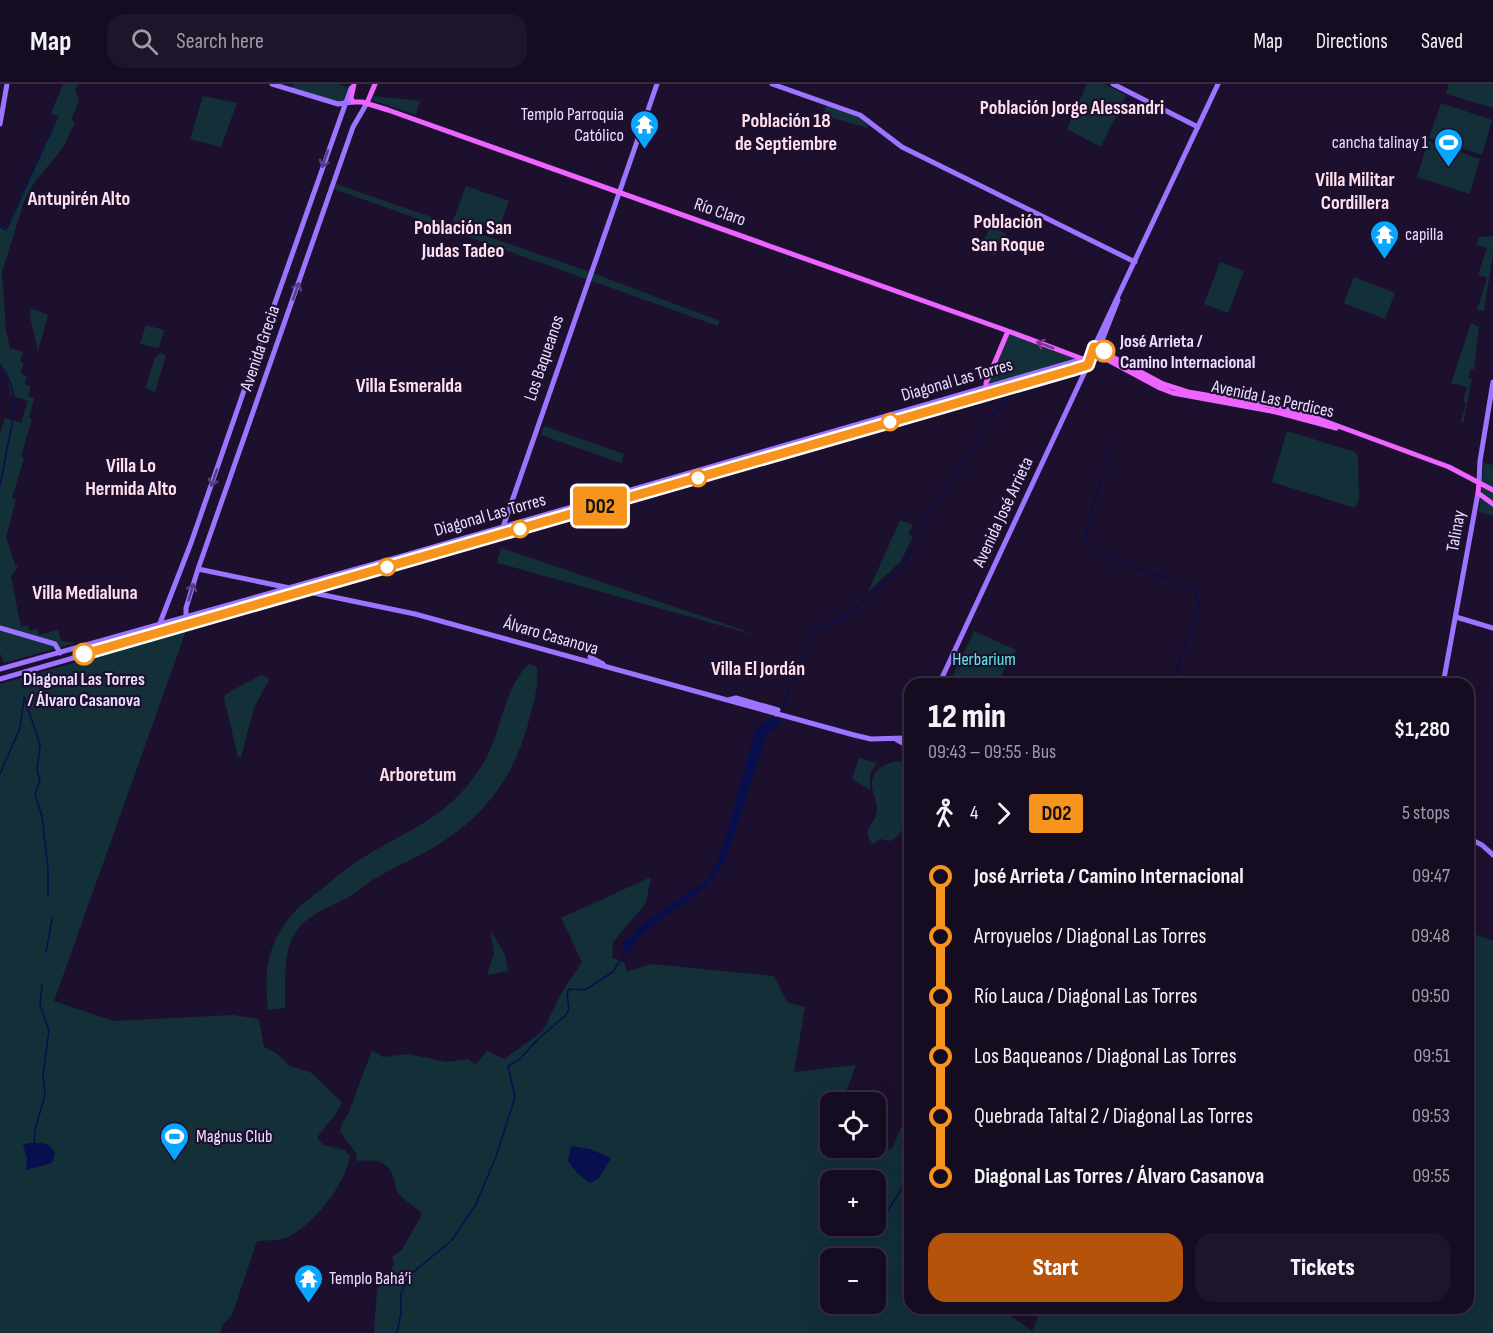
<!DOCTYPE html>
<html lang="en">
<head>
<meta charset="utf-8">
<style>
  :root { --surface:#160c22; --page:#1f152a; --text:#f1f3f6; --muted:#9e9ba5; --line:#352c40; --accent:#b45309 }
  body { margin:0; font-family:"Sofia Sans Condensed",sans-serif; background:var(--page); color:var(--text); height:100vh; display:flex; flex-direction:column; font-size:22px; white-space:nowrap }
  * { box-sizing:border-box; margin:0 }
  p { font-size:20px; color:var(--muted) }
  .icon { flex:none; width:33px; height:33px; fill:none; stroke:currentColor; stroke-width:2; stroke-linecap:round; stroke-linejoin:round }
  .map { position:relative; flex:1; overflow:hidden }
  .panel { position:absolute; left:904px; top:594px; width:570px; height:636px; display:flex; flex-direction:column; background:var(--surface); border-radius:18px; box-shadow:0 6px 24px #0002,0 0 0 2px var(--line) }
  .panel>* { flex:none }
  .badge { padding:0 12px; border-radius:4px; font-size:21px; line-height:39px }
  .fabs { position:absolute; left:820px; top:1008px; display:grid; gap:12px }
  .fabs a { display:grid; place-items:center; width:66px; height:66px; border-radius:12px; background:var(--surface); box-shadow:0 6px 24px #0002,0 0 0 2px var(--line); font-size:30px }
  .map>.badge { position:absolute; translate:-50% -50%; box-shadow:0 0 0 3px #fff }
  .legs { display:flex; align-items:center; gap:9px; height:66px; padding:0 24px; font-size:20px }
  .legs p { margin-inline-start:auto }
  .headline { display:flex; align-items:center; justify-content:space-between; height:102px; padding:0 24px }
  h1 { font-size:33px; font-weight:800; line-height:45px }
  .button { display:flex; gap:12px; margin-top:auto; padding:12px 24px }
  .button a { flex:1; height:69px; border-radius:18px; background:var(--accent); color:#fff; font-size:24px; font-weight:800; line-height:69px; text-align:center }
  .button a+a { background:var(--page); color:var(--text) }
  ul { padding:0 24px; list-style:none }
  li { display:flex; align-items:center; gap:21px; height:60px; font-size:22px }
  li i { display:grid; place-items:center; width:9px; height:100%; margin:0 8px; background:currentColor }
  li i::after { content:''; width:15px; height:15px; margin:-8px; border:4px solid; border-radius:50%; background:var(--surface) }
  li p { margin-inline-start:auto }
  li:first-child i { background:linear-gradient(#0000 50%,currentColor 0) }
  li:last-child i { background:linear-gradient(currentColor 50%,#0000 0) }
  header { display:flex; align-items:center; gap:36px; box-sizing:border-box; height:84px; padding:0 30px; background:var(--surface); border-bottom:2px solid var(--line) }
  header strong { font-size:28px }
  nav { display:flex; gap:33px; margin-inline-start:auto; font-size:21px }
  .search { width:420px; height:54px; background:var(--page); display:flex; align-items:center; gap:15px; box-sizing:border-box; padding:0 21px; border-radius:18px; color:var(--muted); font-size:22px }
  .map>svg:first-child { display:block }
  .green { fill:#133038; fill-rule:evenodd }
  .water { fill:#080f4f }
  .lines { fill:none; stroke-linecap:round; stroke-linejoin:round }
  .stream { stroke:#080f4f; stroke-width:1.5 }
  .secondary { stroke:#9c74ff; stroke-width:5 }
  .primary { stroke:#ee64ff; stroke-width:5 }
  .oneway { stroke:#563d8c }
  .oneway2 { stroke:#7b368c }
  .line-1-casing { stroke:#fff; stroke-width:14 }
  .line-1 { stroke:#f7941d; stroke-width:9 }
  .stop-1-dot { fill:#fff; stroke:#f7941d; stroke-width:3 }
  .labels { text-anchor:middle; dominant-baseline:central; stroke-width:4.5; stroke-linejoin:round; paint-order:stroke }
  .poi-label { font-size:18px; fill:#eaddff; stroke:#1d102e; text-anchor:start }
  .street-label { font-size:18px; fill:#eaddff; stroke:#1d102e }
  .stop-label { font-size:18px; font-weight:bold; fill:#eaddff; stroke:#1d102e; text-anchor:start }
  .park-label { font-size:18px; fill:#60e6e8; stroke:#1d102e }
  .neighbourhood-label { font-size:20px; font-weight:bold; fill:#ffdfeb; stroke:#1d102e }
</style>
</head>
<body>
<header>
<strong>Map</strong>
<div class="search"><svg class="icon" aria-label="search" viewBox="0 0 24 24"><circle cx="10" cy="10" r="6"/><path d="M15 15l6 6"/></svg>Search here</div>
<nav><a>Map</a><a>Directions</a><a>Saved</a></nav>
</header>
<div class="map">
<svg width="1493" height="1249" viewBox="0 0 1493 1249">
  <rect width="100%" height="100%" fill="#1d102e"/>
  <path class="green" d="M 63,0 L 78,0 L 75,6 L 79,17 L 71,36 L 75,39 L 62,65 L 34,99 L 25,115 L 2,188 L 6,247 L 10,264 L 23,268 L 20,277 L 23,279 L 21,290 L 27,292 L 25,300 L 31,302 L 28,312 L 34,314 L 29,334 L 32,335 L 21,372 L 24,374 L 12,414 L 16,415 L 6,453 L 15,481 L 18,482 L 11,493 L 21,543 L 28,541 L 30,547 L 37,545 L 39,551 L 58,546 L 61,557 L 75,559 L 4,579 L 0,569 L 0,349 L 5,334 L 21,339 L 28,317 L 11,311 L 8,296 L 0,282 L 0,143 L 6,144 L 57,32 L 51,29 Z
    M 293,0 L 337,0 L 347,3 L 343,19 L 292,4 Z
    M 1087,0 L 1104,0 L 1126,11 L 1101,63 L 1067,45 Z
    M 1449,0 L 1493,0 L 1493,24 L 1446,10 Z
    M 203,12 L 237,19 L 221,63 L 190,55 Z
    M 374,12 L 420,17 L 416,31 L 372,16 Z
    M 1441,19 L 1492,36 L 1482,71 L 1429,54 Z
    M 827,20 L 858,31 L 868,42 L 867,44 L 823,31 Z
    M 1428,57 L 1480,75 L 1470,110 L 1417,93 Z
    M 336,100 L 587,187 L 720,237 L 718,242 L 334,105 Z
    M 466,102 L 509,117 L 496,152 L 453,137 Z
    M 991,142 L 1006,150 L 995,171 L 980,164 Z
    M 1493,152 L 1493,170 L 1484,227 L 1477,226 L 1487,194 L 1478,191 L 1487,164 L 1476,161 L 1479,153 Z
    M 1220,178 L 1244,187 L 1228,229 L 1204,220 Z
    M 1354,193 L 1395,209 L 1385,235 L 1344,219 Z
    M 30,224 L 48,231 L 38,267 L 31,237 Z
    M 1471,239 L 1479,243 L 1474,285 L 1470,286 L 1468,294 L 1472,295 L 1463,339 L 1461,338 L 1466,319 L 1463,318 L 1467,303 L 1451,299 Z
    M 146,241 L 164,246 L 159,264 L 140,260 Z
    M 1008,249 L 1077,275 L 986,301 Z
    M 160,269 L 166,271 L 155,308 L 145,304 L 155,274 Z
    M 544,342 L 624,370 L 621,379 L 541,351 Z
    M 1287,347 L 1355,368 L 1358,372 L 1359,416 L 1355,424 L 1272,398 Z
    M 1484,379 L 1493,381 L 1493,432 L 1479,428 Z
    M 900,436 L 913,441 L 908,450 L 912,452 L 912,455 L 900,478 L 868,508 Z
    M 501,464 L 731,542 L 755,551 L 498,479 L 497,478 Z
    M 186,547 L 54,917 L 114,937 L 233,931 L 259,935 L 264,963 L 276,969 L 290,982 L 310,988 L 342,1018 C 337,1031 325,1041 317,1054 L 323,1061 L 345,1066 L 350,1072 C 347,1099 310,1145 285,1154 C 277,1157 265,1156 257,1157 L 232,1231 L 222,1242 L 220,1249 L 0,1249 L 0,600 Z
    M 974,547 L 1016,566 L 996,600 L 949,600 Z
    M 529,580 L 537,583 C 539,603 533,621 528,640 C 514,690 489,727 445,756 C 424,771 400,780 378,793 C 368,798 360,806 352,811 C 333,823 307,829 295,849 C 282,869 286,901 285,924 L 268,926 C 263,883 269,852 301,821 C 308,815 316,810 323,804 C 342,788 360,774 383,762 C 410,747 440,732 462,708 C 472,696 484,681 490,666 C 502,639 507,600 529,580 Z
    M 261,591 L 267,593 L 269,596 L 254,624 L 241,673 L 238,673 L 224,614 L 226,610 Z
    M 859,674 L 877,679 L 870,690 L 870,706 L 852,695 Z
    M 898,677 L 904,679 L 910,684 L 910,738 L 896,753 L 890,757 L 880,755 L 873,760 C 859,743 877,741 877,725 C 877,717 872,709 872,701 C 871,686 885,679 898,677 Z
    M 651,793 L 646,819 L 613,858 L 612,874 L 624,878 L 627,888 L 651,880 L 774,892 L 787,918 L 805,923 L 794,988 L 856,981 L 842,1018 L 831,1018 L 831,1064 L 876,1064 L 876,1060 L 891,1066 L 910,1024 L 910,1224 L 999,1224 L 1032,1247 L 1038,1234 L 1035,1224 L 1468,1224 L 1469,843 L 1474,845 L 1475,850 L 1493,857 L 1493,1249 L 374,1249 L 377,1205 L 394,1181 L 392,1173 L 402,1166 L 422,1130 C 417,1123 407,1119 401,1112 C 395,1106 396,1102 394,1095 C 389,1076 373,1075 357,1077 L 356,1069 L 340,1048 L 341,1041 L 349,1028 L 372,966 L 383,973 L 409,970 L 446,978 L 469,975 L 475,981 L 487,967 L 504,975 L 543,947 L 563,906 L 582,878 L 561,834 ZM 831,1096 L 876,1096 L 876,1142 L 831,1142 ZM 831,1174 L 876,1174 L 876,1220 L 831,1220 Z
    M 490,845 L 505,871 L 508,887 L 487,891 L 494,869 Z"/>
  <path class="water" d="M 771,633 L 781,636 L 780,639 L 766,651 L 728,769 C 711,814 662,825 633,860 L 635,862 L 632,866 L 624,866 L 623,858 L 626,855 L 628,856 L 645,838 L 700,801 L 710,792 L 721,770 L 755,647 Z
    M 28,1059 C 40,1059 51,1057 55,1070 L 52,1079 L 26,1086 L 27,1074 L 23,1061 Z
    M 571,1062 L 590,1065 L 611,1074 L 599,1094 L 590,1099 L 577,1089 L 568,1077 Z"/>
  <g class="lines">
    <path class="stream" d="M 0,143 L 6,146 L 58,32
      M 0,280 C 20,308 15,329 8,360 C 5,374 3,388 0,402
      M 990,334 L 1014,307
      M 1102,390 L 1112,362
      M 1090,431 L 1101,396
      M 1089,437 L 1085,454 L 1095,466
      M 1103,472 L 1186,501 L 1196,509 L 1199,523 L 1172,600
      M 24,613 L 40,661 L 37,686 L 40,696 L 35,711 L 42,732 L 48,786 L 48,811
      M 781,629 L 803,568 L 816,544 L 836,537 L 852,527 L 902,484 L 929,429 L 971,369 L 985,343
      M 0,690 L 20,644 L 24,615
      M 46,868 L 52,835
      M 34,1059 L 35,1046 L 45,1011 L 43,991 L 49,947 L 40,921 L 42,901
      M 877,1151 L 886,1130 L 910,1091
      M 396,1249 L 398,1245 L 401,1229 L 401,1209 L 411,1190 L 451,1157 L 475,1122 L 496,1073 L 515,1013 L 508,982 L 520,975 L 538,955 L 566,931 L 569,925 L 567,909 L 569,905 L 585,906 L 613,888 L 626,866"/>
    <path class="secondary" d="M 272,0 L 338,20 L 353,18
      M 772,0 L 860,31 L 902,63 L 1135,178
      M 1113,0 L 1198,43
      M 0,40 L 7,0
      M 1094,263 L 1218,0
      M 1095,267 L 1099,264 L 1118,216
      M 1479,399 L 1480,377 L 1493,298
      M 503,443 L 657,0
      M 198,485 L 415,530 L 854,651 L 871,655 L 904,654 L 910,656
      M 1456,533 L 1493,544
      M 160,539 L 191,459 L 247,298 L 351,4
      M 186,542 L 186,524 L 198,485 L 353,43 L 367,19
      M 0,544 L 55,560 L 60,569
      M 590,573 L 603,580
      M 0,585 L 399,473 L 1083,275
      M 0,595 L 991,309
      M 939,600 L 1088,281
      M 1443,600 L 1478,409
      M 728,616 L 736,614 L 778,626 L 776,630
      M 897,656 L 910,663
      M 1468,754 L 1482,761 L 1493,771"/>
    <path class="primary" d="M 354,0 L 351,14 L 353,18 L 362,18 L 388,26 L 1008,247 L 1083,275 L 1092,273
      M 367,19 L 375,0
      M 1008,247 L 986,299 L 986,305 L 991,309 L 1088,281 L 1094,263 L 1163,300 L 1188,308 L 1278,323 L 1319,335 L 1449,383 L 1493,406
      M 1093,268 L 1160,304 L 1173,309 L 1276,328 L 1336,344
      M 1479,399 L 1478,409 L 1493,420"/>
  </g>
  <defs><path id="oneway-shaft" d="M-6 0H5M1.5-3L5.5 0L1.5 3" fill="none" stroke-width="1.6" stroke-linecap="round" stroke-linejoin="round" transform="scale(1.5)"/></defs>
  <g class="oneway">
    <use href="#oneway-shaft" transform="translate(325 75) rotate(109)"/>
    <use href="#oneway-shaft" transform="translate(296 207) rotate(-71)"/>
    <use href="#oneway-shaft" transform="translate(214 394) rotate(109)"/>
    <use href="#oneway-shaft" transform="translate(191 508) rotate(-73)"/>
  </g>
  <use class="oneway2" href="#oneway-shaft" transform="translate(1045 261) rotate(-159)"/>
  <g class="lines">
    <defs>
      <path id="line-1" d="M 84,570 L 1072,286 L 1088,281 L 1094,263 L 1104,267"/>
    </defs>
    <use href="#line-1" class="line-1-casing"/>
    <use href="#line-1" class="line-1"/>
  </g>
  <defs>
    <symbol id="temple-pin" viewBox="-11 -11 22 30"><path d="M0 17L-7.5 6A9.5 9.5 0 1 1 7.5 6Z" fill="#09a6ff" stroke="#1d102e"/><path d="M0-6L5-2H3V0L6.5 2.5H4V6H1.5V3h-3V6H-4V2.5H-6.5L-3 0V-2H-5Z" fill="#fff"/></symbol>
    <symbol id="stadium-pin" viewBox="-11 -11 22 30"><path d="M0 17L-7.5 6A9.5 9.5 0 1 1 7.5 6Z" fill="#09a6ff" stroke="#1d102e"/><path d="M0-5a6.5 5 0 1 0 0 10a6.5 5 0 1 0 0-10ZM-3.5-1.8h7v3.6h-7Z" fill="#fff"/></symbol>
  </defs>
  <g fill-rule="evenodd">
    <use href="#temple-pin" x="628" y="24" width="33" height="45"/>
    <use href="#stadium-pin" x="1432" y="42" width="33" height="45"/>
    <use href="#temple-pin" x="1368" y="134" width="33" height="45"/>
    <use href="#stadium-pin" x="158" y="1036" width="33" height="45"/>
    <use href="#temple-pin" x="292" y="1178" width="33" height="45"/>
  </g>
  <g class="stop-1-dot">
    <circle cx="1104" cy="267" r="10"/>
    <circle cx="890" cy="338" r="8"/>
    <circle cx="698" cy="394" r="8"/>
    <circle cx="520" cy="445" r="8"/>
    <circle cx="387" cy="483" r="8"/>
    <circle cx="84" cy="570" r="10"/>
  </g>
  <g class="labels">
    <g class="poi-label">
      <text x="624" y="30" text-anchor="end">Templo Parroquia<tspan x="624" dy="21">Católico</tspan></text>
      <text x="1428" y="58" text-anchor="end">cancha talinay 1</text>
      <text x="1405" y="150">capilla</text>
      <text x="196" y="1052">Magnus Club</text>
      <text x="329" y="1194">Templo Bahá’i</text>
    </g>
    <g class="street-label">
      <text transform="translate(720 128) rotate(19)">Río Claro</text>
      <text transform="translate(260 264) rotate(-71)">Avenida Grecia</text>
      <text transform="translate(544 274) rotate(-71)">Los Baqueanos</text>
      <text transform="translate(957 296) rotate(-16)">Diagonal Las Torres</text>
      <text transform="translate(1273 315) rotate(12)">Avenida Las Perdices</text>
      <text transform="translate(1003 428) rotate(-65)">Avenida José Arrieta</text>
      <text transform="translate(490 431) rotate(-16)">Diagonal Las Torres</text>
      <text transform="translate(1456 447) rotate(-80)">Talinay</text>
      <text transform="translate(551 552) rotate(16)">Álvaro Casanova</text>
    </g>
    <g class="stop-label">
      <text x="1120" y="257">José Arrieta /<tspan x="1120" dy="21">Camino Internacional</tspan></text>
      <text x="84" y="595" text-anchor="middle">Diagonal Las Torres<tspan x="84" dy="21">/ Álvaro Casanova</tspan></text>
    </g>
    <g class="park-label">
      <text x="984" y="575">Herbarium</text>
    </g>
    <g class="neighbourhood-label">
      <text x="1072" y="24">Población Jorge Alessandri</text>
      <text x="786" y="37">Población 18<tspan x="786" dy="23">de Septiembre</tspan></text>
      <text x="1355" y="96">Villa Militar<tspan x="1355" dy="23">Cordillera</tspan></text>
      <text x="79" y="115">Antupirén Alto</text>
      <text x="1008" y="138">Población<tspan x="1008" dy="23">San Roque</tspan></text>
      <text x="463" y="144">Población San<tspan x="463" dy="23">Judas Tadeo</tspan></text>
      <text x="409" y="302">Villa Esmeralda</text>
      <text x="131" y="382">Villa Lo<tspan x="131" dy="23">Hermida Alto</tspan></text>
      <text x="85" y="509">Villa Medialuna</text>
      <text x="758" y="585">Villa El Jordán</text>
      <text x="418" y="691">Arboretum</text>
    </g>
  </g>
</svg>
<div class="fabs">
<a><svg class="icon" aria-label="locate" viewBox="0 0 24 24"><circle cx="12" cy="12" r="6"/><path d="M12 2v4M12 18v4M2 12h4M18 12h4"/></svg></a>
<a>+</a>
<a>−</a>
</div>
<b class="badge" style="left:600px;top:422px;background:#f7941d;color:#111">D02</b>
<section class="panel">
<div class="headline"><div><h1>12 min</h1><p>09:43 – 09:55 · Bus</p></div><b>$1,280</b></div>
<div class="legs"><svg class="icon" aria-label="walk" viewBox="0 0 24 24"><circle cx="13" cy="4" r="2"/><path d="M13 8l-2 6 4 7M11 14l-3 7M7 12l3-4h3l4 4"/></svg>4<svg class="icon" aria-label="forward" viewBox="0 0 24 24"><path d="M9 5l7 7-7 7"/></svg><b class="badge" style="background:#f7941d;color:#111">D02</b><p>5 stops</p></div>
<ul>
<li><i style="color:#f7941d"></i><b>José Arrieta / Camino Internacional</b><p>09:47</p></li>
<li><i style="color:#f7941d"></i><span>Arroyuelos / Diagonal Las Torres</span><p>09:48</p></li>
<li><i style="color:#f7941d"></i><span>Río Lauca / Diagonal Las Torres</span><p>09:50</p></li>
<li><i style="color:#f7941d"></i><span>Los Baqueanos / Diagonal Las Torres</span><p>09:51</p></li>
<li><i style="color:#f7941d"></i><span>Quebrada Taltal 2 / Diagonal Las Torres</span><p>09:53</p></li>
<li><i style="color:#f7941d"></i><b>Diagonal Las Torres / Álvaro Casanova</b><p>09:55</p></li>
</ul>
<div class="button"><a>Start</a><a>Tickets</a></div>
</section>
</div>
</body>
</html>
